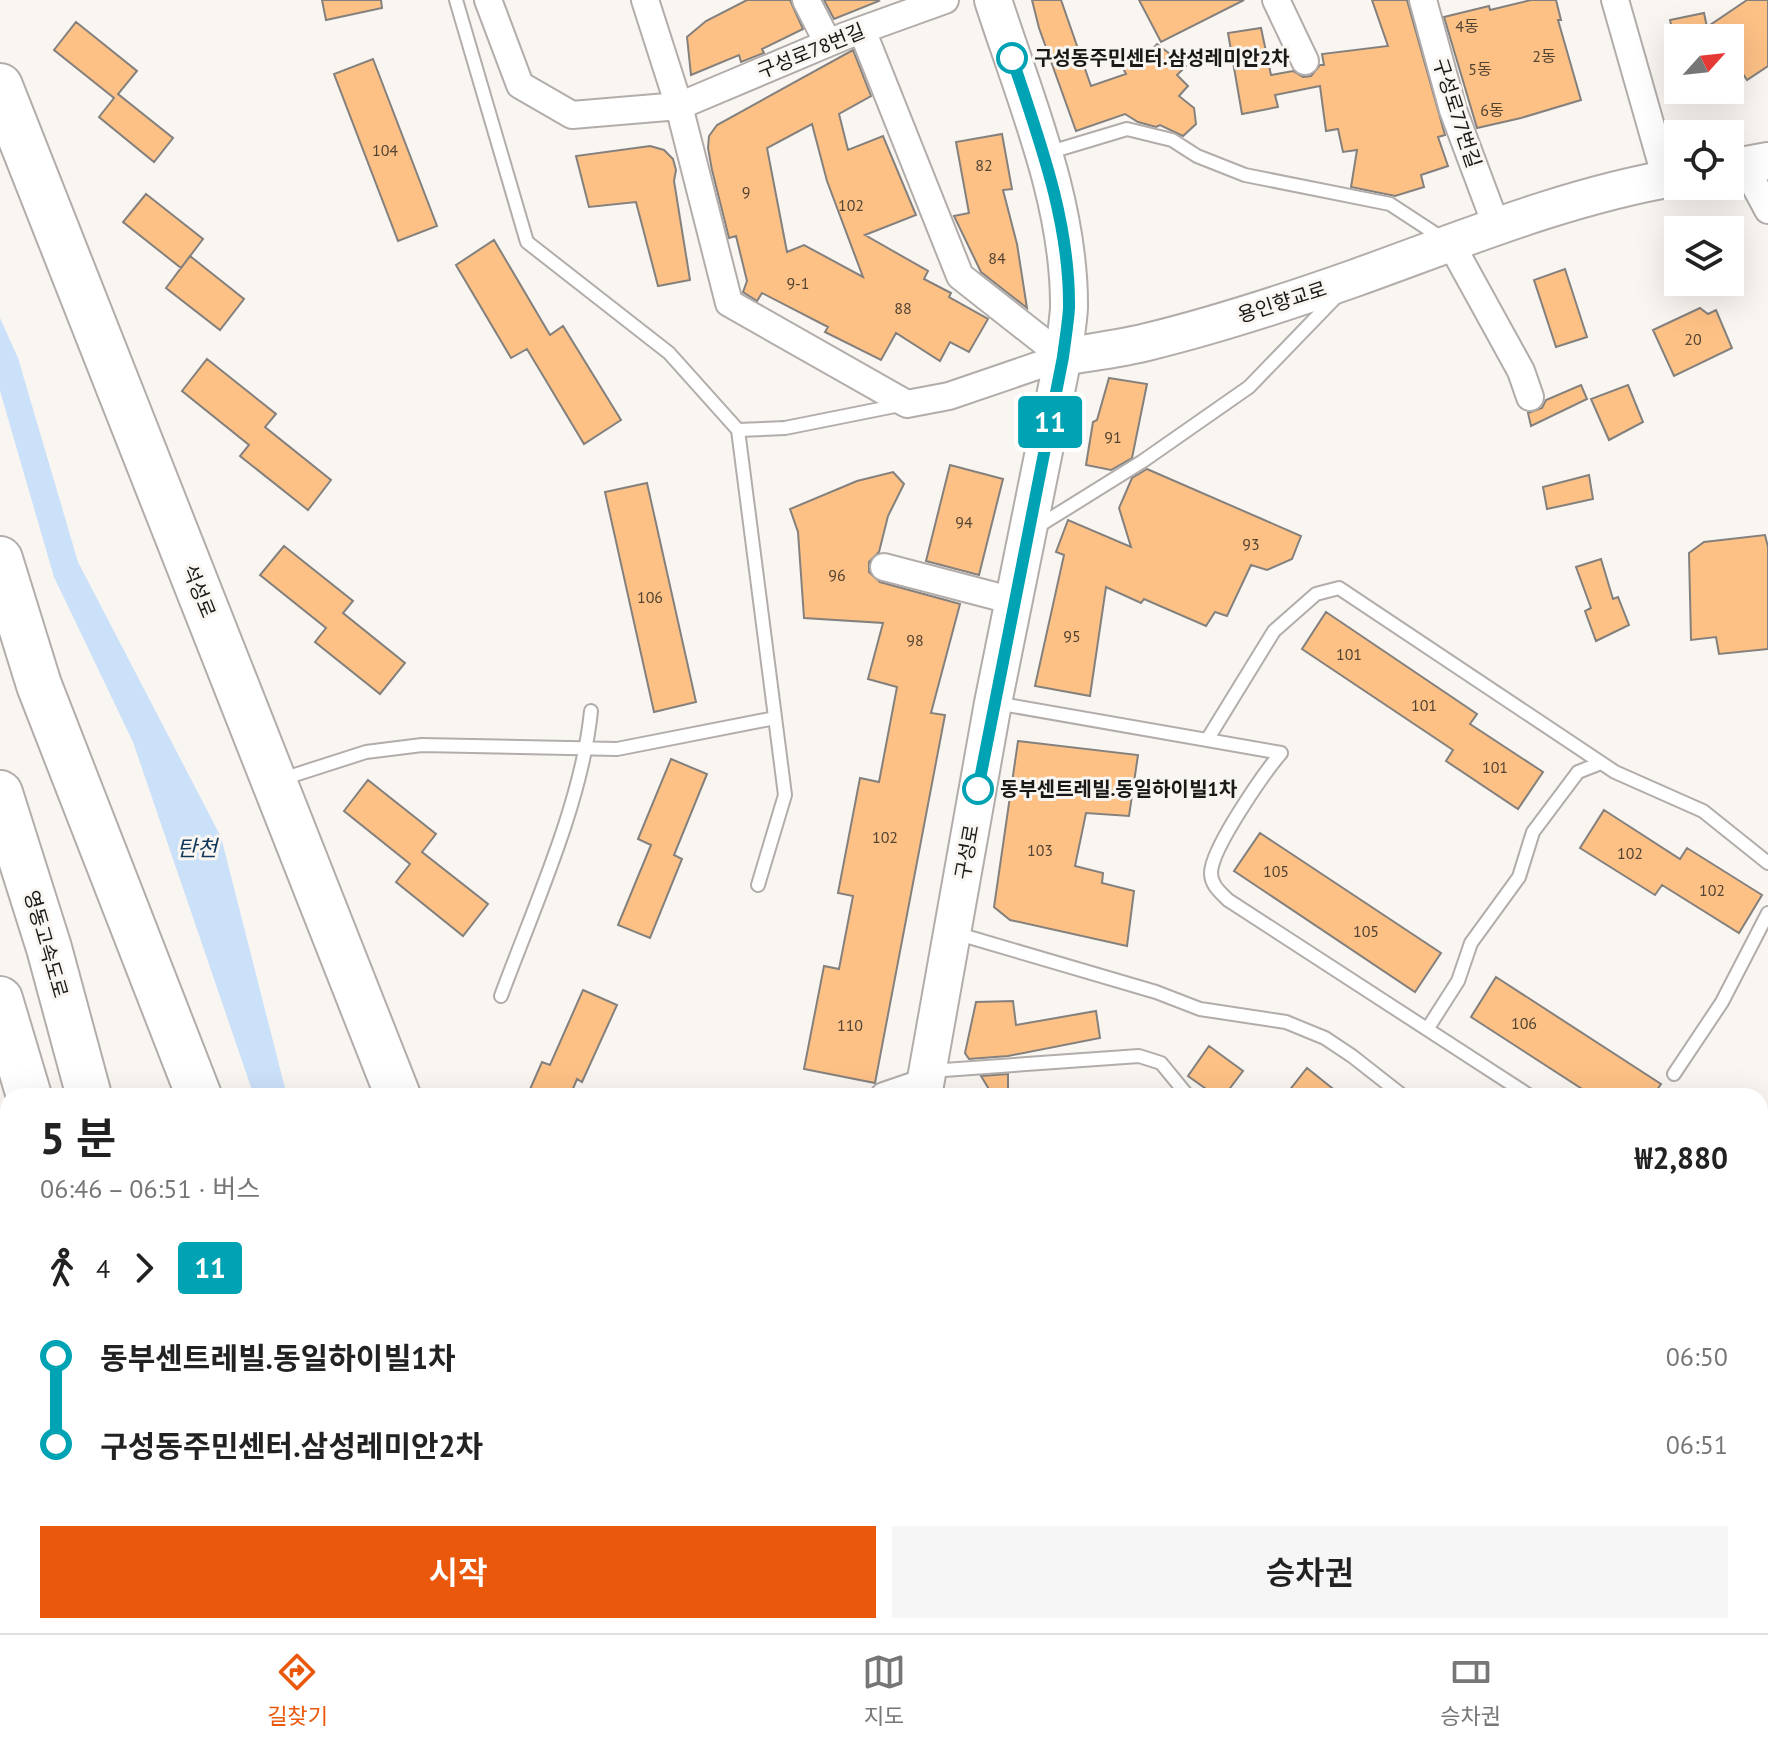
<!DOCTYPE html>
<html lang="ko">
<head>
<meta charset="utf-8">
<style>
  :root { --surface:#fff; --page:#f6f6f6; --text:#222; --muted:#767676; --line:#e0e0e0; --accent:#ea580c }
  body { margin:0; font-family:"PT Sans","Noto Sans KR",sans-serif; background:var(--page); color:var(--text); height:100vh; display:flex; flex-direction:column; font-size:30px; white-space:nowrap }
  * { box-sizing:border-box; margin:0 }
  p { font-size:26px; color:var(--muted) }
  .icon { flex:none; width:44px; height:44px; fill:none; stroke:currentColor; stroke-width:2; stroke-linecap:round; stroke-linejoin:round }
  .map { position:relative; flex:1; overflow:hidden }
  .details { position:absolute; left:0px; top:1088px; width:1768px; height:546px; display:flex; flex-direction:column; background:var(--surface); border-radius:24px 24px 0 0; box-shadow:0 8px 32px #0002 }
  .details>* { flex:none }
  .badge { padding:0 16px; border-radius:6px; font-size:28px; line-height:52px }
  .needle { width:52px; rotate:63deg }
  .buttons { position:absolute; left:1664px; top:24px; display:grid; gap:16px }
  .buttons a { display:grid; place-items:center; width:80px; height:80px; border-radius:0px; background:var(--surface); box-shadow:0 8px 32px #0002; font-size:40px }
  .map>.badge { position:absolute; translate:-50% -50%; box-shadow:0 0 0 4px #fff }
  .legs { display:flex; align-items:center; gap:12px; height:88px; padding:0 40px; font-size:26px }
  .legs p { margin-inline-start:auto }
  .headline { display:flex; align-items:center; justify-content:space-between; height:136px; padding:0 40px }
  h1 { font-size:44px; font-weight:600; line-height:60px }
  .cta { display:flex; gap:16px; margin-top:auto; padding:16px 40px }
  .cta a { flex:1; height:92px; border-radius:0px; background:var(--accent); color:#fff; font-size:32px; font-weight:600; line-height:92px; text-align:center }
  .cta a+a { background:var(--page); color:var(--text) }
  ul { padding:0 40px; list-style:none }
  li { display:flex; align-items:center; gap:28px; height:88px; font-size:30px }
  li i { display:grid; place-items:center; width:12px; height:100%; margin:0 10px; background:currentColor }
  li i::after { content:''; width:20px; height:20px; margin:-10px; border:6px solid; border-radius:50%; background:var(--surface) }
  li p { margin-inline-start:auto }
  li:first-child i { background:linear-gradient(#0000 50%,currentColor 0) }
  li:last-child i { background:linear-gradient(currentColor 50%,#0000 0) }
  .tab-bar { display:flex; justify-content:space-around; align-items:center; height:112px; border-top:2px solid var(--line); background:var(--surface); font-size:22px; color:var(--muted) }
  .tab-bar a { display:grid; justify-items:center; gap:4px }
  .tab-bar .active { color:var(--accent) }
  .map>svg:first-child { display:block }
  .water { fill:#cbe1f9 }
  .building { fill:#fdc186; stroke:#84807d; stroke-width:2; fill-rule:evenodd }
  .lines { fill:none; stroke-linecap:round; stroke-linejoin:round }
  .lane-casing { stroke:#b2adaa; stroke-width:16 }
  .street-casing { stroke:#b2adaa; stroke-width:30 }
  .secondary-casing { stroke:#b2adaa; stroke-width:40 }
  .highway-casing { stroke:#b2adaa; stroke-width:48 }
  .lane { stroke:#fff; stroke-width:12 }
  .street { stroke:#fff; stroke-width:26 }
  .secondary { stroke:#fff; stroke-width:36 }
  .highway { stroke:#fff; stroke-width:44 }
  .line-1-casing { stroke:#fff; stroke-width:18 }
  .line-1 { stroke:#00a3b4; stroke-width:12 }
  .stop-1-dot { fill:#fff; stroke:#00a3b4; stroke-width:4 }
  .labels { text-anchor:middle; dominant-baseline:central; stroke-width:6; stroke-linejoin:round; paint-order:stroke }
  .number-label { font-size:16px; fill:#534333 }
  .street-label { font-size:20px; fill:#1a1917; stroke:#f9f5f1 }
  .stop-label { font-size:20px; font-weight:bold; fill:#1a1917; stroke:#f9f5f1; text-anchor:start }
  .water-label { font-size:22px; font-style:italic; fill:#10385d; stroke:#f9f5f1 }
</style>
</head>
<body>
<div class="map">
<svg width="1768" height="1633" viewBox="0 0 1768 1633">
  <rect width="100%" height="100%" fill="#f9f5f1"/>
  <path class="water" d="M 0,318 L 18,358 L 78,562 L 221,837 L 287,1096 L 254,1096 L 133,742 L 54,577 L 0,391 Z"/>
  <path class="building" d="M 322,0 L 381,0 L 382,8 L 326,20 Z
    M 747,0 L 790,0 L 803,29 L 762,49 L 764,53 L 741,62 L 739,55 L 691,75 L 687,37 L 706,21 Z
    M 824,0 L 878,0 L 879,1 L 834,19 Z
    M 1032,0 L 1061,0 L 1091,86 L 1126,74 L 1122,66 L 1148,54 L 1157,44 L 1186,66 L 1177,75 L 1188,86 L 1179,96 L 1194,108 L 1196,124 L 1183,136 L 1160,125 L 1156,127 L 1138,122 L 1125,114 L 1076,131 L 1039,28 Z
    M 1139,0 L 1244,0 L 1161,42 Z
    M 1372,0 L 1407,0 L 1445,135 L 1438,137 L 1448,166 L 1421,175 L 1424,187 L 1395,196 L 1351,187 L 1357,150 L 1343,152 L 1338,129 L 1326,131 L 1320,86 L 1275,95 L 1278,107 L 1242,114 L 1228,33 L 1261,28 L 1271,75 L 1293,71 L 1303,77 L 1311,76 L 1320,65 L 1324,65 L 1322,54 L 1388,46 Z
    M 1531,0 L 1556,0 L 1561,20 L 1558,20 L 1581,100 L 1521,118 L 1477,128 L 1444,17 L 1489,6 L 1490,10 Z
    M 1747,0 L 1768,0 L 1768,66 L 1747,80 L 1730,54 L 1730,38 L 1674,38 L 1670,20 L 1704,13 L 1707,27 Z
    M 76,22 L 137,71 L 118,94 L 173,138 L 154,162 L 99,117 L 114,98 L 54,50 Z
    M 853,50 L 871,96 L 839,114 L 848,150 L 883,136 L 916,215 L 865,235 L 928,271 L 924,279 L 951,293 L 949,297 L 988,319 L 969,352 L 950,342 L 940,361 L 896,333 L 881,360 L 825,332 L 828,327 L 762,293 L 757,301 L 743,292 L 747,281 L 736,236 L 729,238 L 712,170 L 708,148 L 709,136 L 717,125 ZM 812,124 L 827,181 L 863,277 L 804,245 L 787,252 L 767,148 Z
    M 373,59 L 437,226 L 398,241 L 334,74 Z
    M 1002,134 L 1012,189 L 1003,190 L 1017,244 L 1027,308 L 981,272 L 954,216 L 969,213 L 956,142 Z
    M 650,146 L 664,150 L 673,159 L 676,170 L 674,181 L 690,280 L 658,286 L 636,202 L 589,207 L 576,156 Z
    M 146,194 L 203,239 L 181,268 L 123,222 Z
    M 494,240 L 550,335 L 563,326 L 621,420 L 584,444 L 527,349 L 511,358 L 456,265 Z
    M 190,256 L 244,299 L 220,330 L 166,288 Z
    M 1565,269 L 1587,337 L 1556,347 L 1534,280 Z
    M 1700,308 L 1708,314 L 1716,310 L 1732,348 L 1674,376 L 1653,330 Z
    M 207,359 L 276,414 L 265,427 L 331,480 L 308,510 L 240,456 L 249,445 L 182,391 Z
    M 1109,378 L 1147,384 L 1132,458 L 1111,470 L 1086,465 L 1093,422 L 1097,420 Z
    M 1581,385 L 1587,399 L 1531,426 L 1528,413 L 1542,408 L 1546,400 Z
    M 1628,385 L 1643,422 L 1609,440 L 1591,399 Z
    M 950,465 L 1003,479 L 979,575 L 926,561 Z
    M 1147,469 L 1301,536 L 1292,559 L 1267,570 L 1251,565 L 1227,616 L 1215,612 L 1206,626 L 1144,599 L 1141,603 L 1106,587 L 1090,696 L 1035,686 L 1064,555 L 1056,552 L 1068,520 L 1131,547 L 1119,508 L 1132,478 Z
    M 893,472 L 904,484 L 888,516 L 879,552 L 869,562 L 869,572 L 880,582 L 960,604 L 931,713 L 945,715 L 875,1083 L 804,1069 L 824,966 L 839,969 L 853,896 L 838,893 L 860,778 L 879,782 L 897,687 L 868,679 L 883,623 L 804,618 L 798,532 L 790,509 L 857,481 Z
    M 1589,475 L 1593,499 L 1547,509 L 1543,487 Z
    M 647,483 L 696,702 L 654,712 L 605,492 Z
    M 1765,535 L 1768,547 L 1768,649 L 1719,654 L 1716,637 L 1691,640 L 1689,553 L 1704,542 Z
    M 284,546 L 353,601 L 343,613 L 405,663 L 380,694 L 315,642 L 326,628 L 260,575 Z
    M 1601,559 L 1613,599 L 1618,597 L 1629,625 L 1596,641 L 1585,611 L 1591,608 L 1576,567 Z
    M 1326,612 L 1477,714 L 1470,724 L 1543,772 L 1518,809 L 1446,761 L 1453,750 L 1302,649 Z
    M 1018,741 L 1138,755 L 1129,816 L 1086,813 L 1075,866 L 1103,873 L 1102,883 L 1134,891 L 1127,946 L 1010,920 L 994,907 Z
    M 671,759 L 707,774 L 674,855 L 682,859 L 650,938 L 618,925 L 651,845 L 638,839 Z
    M 368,780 L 436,834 L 422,852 L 488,904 L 463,936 L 396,882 L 410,864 L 344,811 Z
    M 1604,810 L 1680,859 L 1687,848 L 1762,895 L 1739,933 L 1662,885 L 1655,895 L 1580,848 Z
    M 1260,833 L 1441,953 L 1415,992 L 1234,871 Z
    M 1496,977 L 1661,1084 L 1653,1096 L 1593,1096 L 1471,1017 Z
    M 583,990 L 617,1005 L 582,1082 L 577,1079 L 570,1096 L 527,1096 L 542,1062 L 550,1065 Z
    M 1013,1001 L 1016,1025 L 1096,1011 L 1100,1038 L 1008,1056 L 969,1059 L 965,1053 L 976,1002 Z
    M 1209,1046 L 1243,1071 L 1224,1096 L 1216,1096 L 1188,1076 Z
    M 1307,1068 L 1342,1096 L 1285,1096 Z
    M 1008,1074 L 1008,1096 L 993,1096 L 981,1076 Z"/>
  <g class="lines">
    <defs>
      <path id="lane" d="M 456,0 L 527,242 L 669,353 L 738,430 L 785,795 L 758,885
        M 1047,153 L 1127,129 L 1172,140 L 1197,156 L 1245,175 L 1390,204 L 1442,238
        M 738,430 L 785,428 L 900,405
        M 1037,527 L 1143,461 L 1249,387 L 1337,296
        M 996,703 L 1281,753 C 1264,773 1211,849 1211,873 C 1211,885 1220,892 1228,900 L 1530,1096
        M 1207,740 L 1274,631 L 1316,594 L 1339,588 L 1615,772 L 1703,811 L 1768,863
        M 282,779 L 366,752 L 422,745 L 617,749 L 775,718
        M 955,933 L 1156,992 L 1200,1009 L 1286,1022 L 1325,1038 L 1352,1056 L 1403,1096
        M 501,996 C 533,909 582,803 591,711
        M 1428,1028 L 1458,981 L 1471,943 L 1519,877 L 1533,832 L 1578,772 L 1601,763
        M 930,1071 L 1139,1056 L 1161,1063 L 1188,1096
        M 1674,1074 L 1722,1002 L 1768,913
        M 1760,1195 L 1768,1190
        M 1760,1347 L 1768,1324
        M 1760,1509 L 1768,1514
        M 1041,1626 L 1045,1633
        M 1153,1626 L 1157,1633
        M 1386,1626 L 1390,1633
        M 1229,1631 L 1273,1630 L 1283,1633
        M 1627,1633 L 1629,1626"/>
      <path id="street" d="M 488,0 L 520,85 L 572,115 L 679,106 L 845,36 L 945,0
        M 645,0 L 679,106 L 729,303 L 907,404 L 949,396 L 1063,357
        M 806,0 L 828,43
        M 1276,0 L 1305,61
        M 1423,0 L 1453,110 L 1496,225
        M 1615,0 L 1666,179
        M 862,30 L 960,276 L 1063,357
        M 1744,165 L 1768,210
        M 1448,242 L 1456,253 L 1521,371 L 1530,397
        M 884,567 L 1014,601
        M 884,1096 L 925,1082"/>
      <path id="secondary" d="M 1730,168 L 1768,161
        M 1063,357 C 1091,352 1119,349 1147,342 C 1217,325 1287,302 1355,278 C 1461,240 1566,196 1678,177
        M 923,1096 L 993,703 L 1063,357 C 1065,341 1068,324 1069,308 C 1070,202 1025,99 993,0
        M 866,1626 L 866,1633"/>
      <path id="highway" d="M 0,86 L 398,1096
        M 0,559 L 39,685 L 199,1096
        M 0,793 L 49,948 L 89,1096
        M 0,999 L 29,1096
        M 183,1626 L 185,1633
        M 234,1626 L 236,1633
        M 391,1626 L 393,1633
        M 432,1626 L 436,1633
        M 607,1626 L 609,1633"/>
    </defs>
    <use href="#lane" class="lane-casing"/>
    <use href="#street" class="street-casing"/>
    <use href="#secondary" class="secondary-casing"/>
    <use href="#highway" class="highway-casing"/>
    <use href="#lane" class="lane"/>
    <use href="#street" class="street"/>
    <use href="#secondary" class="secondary"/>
    <use href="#highway" class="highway"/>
  </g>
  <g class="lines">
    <defs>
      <path id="line-1" d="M 978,789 L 1063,357 C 1065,341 1068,324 1069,308 C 1070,221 1039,139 1012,58"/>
    </defs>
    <use href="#line-1" class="line-1-casing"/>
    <use href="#line-1" class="line-1"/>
  </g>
  <g class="stop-1-dot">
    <circle cx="1012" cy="58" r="14"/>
    <circle cx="978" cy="789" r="14"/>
  </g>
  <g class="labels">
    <g class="number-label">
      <text x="1467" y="26">4동</text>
      <text x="1544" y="56">2동</text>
      <text x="1480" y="69">5동</text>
      <text x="1492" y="110">6동</text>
      <text x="385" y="150">104</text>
      <text x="984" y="165">82</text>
      <text x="746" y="192">9</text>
      <text x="851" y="205">102</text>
      <text x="997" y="258">84</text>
      <text x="798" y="283">9-1</text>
      <text x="903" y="308">88</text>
      <text x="1693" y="339">20</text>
      <text x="1113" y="437">91</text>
      <text x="964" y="522">94</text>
      <text x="1251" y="544">93</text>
      <text x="837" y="575">96</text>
      <text x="650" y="597">106</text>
      <text x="1072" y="636">95</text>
      <text x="915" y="640">98</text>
      <text x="1349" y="654">101</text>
      <text x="1424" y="705">101</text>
      <text x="1495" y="767">101</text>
      <text x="885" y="837">102</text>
      <text x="1040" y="850">103</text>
      <text x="1630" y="853">102</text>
      <text x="1276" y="871">105</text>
      <text x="1712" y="890">102</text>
      <text x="1366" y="931">105</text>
      <text x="1524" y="1023">106</text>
      <text x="850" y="1025">110</text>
    </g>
    <g class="street-label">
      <text transform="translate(811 51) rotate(-22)">구성로78번길</text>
      <text transform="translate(1457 113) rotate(72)">구성로77번길</text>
      <text transform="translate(1282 302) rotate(-18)">용인향교로</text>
      <text transform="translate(199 591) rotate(68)">석성로</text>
      <text transform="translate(967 852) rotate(-80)">구성로</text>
      <text transform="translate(46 944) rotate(74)">영동고속도로</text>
    </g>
    <g class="stop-label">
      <text x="1034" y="58">구성동주민센터.삼성레미안2차</text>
      <text x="1000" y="789">동부센트레빌.동일하이빌1차</text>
    </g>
    <g class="water-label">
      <text x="197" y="848">탄천</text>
    </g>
  </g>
</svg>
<div class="buttons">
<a><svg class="needle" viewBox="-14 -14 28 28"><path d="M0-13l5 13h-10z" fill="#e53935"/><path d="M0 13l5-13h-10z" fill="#767676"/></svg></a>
<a><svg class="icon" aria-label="locate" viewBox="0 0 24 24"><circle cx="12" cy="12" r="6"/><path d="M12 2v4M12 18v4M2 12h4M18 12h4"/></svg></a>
<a><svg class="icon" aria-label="layers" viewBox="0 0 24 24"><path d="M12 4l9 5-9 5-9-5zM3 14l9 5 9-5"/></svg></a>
</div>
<b class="badge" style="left:1050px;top:422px;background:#00a3b4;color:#fff">11</b>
<section class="details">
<div class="headline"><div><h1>5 분</h1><p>06:46 – 06:51 · 버스</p></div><b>₩2,880</b></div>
<div class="legs"><svg class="icon" aria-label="walk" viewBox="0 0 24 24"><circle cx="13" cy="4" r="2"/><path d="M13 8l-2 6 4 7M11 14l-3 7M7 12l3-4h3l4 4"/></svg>4<svg class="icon" aria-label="forward" viewBox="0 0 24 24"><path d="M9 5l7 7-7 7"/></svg><b class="badge" style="background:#00a3b4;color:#fff">11</b></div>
<ul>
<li><i style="color:#00a3b4"></i><b>동부센트레빌.동일하이빌1차</b><p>06:50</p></li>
<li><i style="color:#00a3b4"></i><b>구성동주민센터.삼성레미안2차</b><p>06:51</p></li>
</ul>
<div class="cta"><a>시작</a><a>승차권</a></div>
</section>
</div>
<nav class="tab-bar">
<a class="active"><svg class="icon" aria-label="directions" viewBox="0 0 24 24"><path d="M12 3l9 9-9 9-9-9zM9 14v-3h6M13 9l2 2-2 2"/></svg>길찾기</a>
<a><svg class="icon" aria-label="map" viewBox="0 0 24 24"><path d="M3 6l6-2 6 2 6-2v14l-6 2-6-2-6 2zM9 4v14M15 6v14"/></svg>지도</a>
<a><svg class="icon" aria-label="tickets" viewBox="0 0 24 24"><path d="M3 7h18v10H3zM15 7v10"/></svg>승차권</a>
</nav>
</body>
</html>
